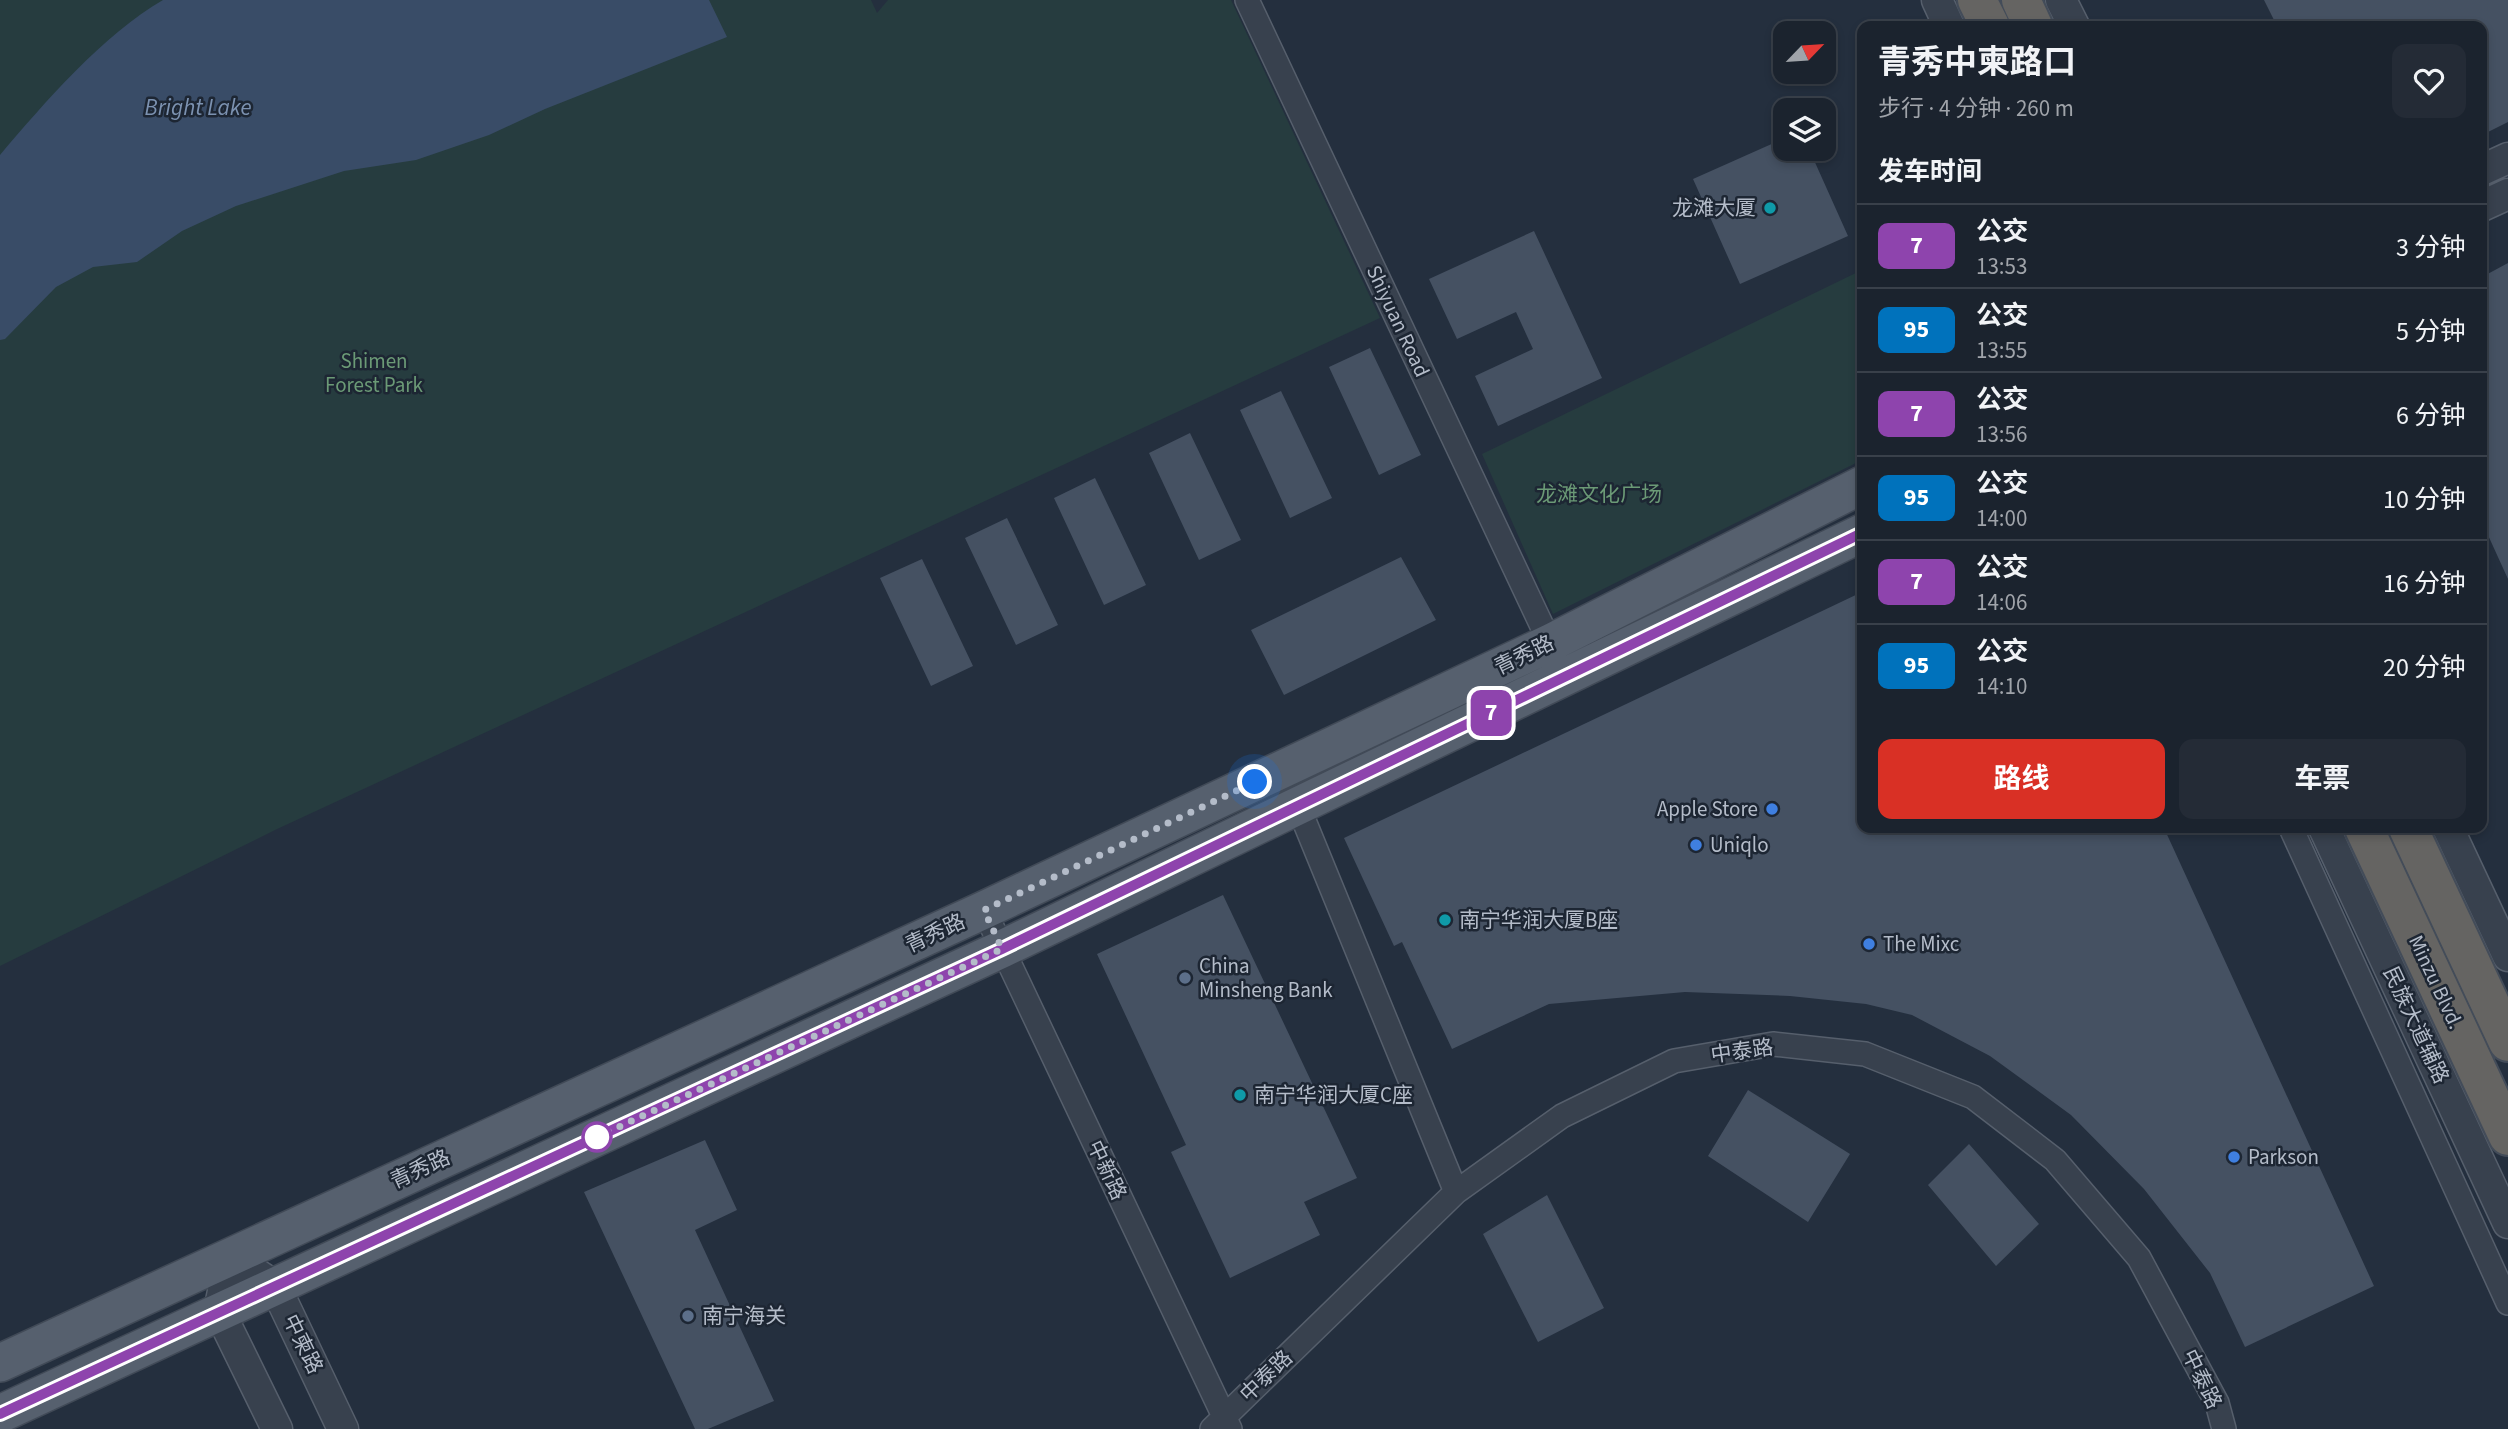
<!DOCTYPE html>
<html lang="zh">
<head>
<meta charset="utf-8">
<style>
  :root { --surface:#1b232e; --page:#242b36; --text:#f1f3f6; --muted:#a0a4aa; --line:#39404a; --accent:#d93025 }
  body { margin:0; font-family:"Source Sans 3","Noto Sans SC",sans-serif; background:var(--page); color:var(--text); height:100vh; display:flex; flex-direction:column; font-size:26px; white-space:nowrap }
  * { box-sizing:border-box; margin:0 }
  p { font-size:23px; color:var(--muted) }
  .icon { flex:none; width:38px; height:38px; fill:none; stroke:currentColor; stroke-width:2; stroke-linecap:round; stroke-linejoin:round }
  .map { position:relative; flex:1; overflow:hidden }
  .details { position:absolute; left:1857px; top:21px; width:630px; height:812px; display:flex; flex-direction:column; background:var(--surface); border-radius:14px; box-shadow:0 4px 10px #0003,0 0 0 2px var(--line) }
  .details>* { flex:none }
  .badge { padding:0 14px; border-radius:10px; font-size:24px; line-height:46px }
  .needle { width:46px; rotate:65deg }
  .buttons { position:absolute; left:1773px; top:21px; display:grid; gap:14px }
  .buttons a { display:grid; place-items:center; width:63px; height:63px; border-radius:14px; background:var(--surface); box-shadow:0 4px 10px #0003,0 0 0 2px var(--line); font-size:35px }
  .you { position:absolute; width:35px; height:35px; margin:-18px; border:5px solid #fff; border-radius:50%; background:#1a73e8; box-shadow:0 0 0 10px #1a73e833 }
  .map>.badge { position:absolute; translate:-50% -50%; box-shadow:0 0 0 4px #fff }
  h2 { padding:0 21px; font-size:26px; line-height:63px }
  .round { display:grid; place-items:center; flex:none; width:74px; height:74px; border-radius:14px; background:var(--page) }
  .summary { display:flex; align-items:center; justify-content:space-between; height:119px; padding:0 21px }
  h1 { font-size:33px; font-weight:700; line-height:52px }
  .action { display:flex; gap:14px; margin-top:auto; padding:14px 21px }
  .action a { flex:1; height:80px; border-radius:14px; background:var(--accent); color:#fff; font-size:28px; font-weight:700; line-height:80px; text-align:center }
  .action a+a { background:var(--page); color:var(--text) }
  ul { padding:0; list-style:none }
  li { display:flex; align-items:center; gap:21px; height:84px; padding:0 21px; border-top:2px solid var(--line) }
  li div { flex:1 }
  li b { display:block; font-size:26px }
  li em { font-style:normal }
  li .badge { min-width:77px; font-weight:700; text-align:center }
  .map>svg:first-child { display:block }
  .green { fill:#263c3f }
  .water { fill:#394c67 }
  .building { fill:#455162 }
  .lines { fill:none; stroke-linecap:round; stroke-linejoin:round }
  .minor-casing { stroke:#565f6c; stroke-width:26 }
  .tertiary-casing { stroke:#565f6c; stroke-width:33 }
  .primary-casing { stroke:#414a57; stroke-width:40 }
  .trunk-casing { stroke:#434c59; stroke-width:42 }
  .minor { stroke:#38414e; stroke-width:23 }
  .tertiary { stroke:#38414e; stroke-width:30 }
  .primary { stroke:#56606e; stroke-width:37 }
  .trunk { stroke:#656462; stroke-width:38 }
  .line-casing { stroke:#fff; stroke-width:16 }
  .line { stroke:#8e44ad; stroke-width:10 }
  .walk { stroke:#b4bcc9; stroke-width:7; stroke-dasharray:0 12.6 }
  .culture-dot { fill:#0f9aa8; stroke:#1d2633; stroke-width:2.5 }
  .shop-dot { fill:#3f7fe0; stroke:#1d2633; stroke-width:2.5 }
  .service-dot { fill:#5c6f8a; stroke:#1d2633; stroke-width:2.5 }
  .stop-dot { fill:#fff; stroke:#8e44ad; stroke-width:3.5 }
  .labels { text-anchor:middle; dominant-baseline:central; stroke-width:5; stroke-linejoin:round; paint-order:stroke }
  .poi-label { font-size:21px; fill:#b4bcc9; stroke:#1d2633; text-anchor:start }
  .street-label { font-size:21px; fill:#b4bcc9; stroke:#1d2633 }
  .park-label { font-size:21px; fill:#6b9a76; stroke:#1d2633 }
  .water-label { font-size:23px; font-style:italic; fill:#7c92b1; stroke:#1d2633 }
</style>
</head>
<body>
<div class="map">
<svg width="2508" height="1429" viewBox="0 0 2508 1429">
  <rect width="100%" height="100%" fill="#242f3e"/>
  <path class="green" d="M 0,0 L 871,0 L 877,13 L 888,0 L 1231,0 L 1380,318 L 275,830 L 0,966 Z
    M 1862,270 L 1862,460 L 1553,614 L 1482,454 Z"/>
  <path class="water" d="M 163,0 L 709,0 L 727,37 L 545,109 L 489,135 L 416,160 L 344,171 L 236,206 L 182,231 L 137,262 L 93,267 L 56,287 L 5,339 L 0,340 L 0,155 C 44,103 104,34 163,0 Z"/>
  <path class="building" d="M 2264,0 L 2508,0 L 2508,122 L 2482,135 L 2482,26 L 2277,26 Z
    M 1785,138 L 1785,149 L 1809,149 L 1848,236 L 1740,284 L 1693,179 Z
    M 1534,231 L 1602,378 L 1498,426 L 1475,376 L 1533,349 L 1516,312 L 1457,339 L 1429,279 Z
    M 2508,263 L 2508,579 L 2482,522 L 2482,277 Z
    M 1370,348 L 1421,455 L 1379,475 L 1329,367 Z
    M 1281,391 L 1332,498 L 1290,518 L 1240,410 Z
    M 1190,433 L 1241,540 L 1199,560 L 1149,453 Z
    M 1095,478 L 1146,585 L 1104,605 L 1054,498 Z
    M 1007,518 L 1058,625 L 1016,645 L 965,538 Z
    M 1401,557 L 1436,620 L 1284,695 L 1251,630 Z
    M 922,559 L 973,666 L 931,686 L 880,578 Z
    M 1862,592 L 1862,828 L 2164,828 L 2374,1286 L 2245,1347 L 2210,1273 L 2144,1189 L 2071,1115 L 1990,1056 L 1912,1015 L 1866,1004 L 1790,996 L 1685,992 L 1549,1004 L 1452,1049 L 1402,942 L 1394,946 L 1344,838 Z
    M 1223,895 L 1357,1178 L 1304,1202 L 1320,1235 L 1230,1278 L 1171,1152 L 1186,1145 L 1097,954 Z
    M 1748,1090 L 1850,1154 L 1808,1222 L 1708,1156 Z
    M 705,1140 L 737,1210 L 695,1230 L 774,1401 L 708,1429 L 695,1429 L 584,1192 Z
    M 1969,1144 L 2039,1224 L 1996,1266 L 1928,1185 Z
    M 1547,1195 L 1604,1308 L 1538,1342 L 1483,1234 Z"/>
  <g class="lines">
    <defs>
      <path id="minor" d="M 1247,0 L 1550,643
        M 1298,806 L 1456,1192
        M 2291,828 L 2508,1303
        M 984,910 L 1230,1429
        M 1212,1429 L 1456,1192 L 1562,1116 L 1674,1061 L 1773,1044 L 1865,1054 L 1973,1097 L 2055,1160 L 2139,1258 L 2217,1403 L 2224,1429"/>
      <path id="tertiary" d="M 1937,0 L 1949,26
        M 2061,0 L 2074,26
        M 2482,170 L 2508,158
        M 2482,206 L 2508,194
        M 2324,828 L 2508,1223
        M 2448,828 L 2508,956
        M 277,1429 L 219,1311 L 230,1257 L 275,1286 L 343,1429"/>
      <path id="primary" d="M 0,1363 L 984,910 L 1550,643 L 1862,485
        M 0,1414 L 1002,949 L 1862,533"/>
      <path id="trunk" d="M 1977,0 L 1990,26
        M 2021,0 L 2033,26
        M 2364,828 L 2508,1136
        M 2408,828 L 2508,1042"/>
    </defs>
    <use href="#minor" class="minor-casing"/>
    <use href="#tertiary" class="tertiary-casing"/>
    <use href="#primary" class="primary-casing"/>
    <use href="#trunk" class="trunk-casing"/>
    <use href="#minor" class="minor"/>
    <use href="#tertiary" class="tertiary"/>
    <use href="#primary" class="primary"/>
    <use href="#trunk" class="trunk"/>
  </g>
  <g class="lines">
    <defs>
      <path id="line" d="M 0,1414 L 1002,949 L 1862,533"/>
    </defs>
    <use href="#line" class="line-casing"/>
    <use href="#line" class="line"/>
    <path class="walk" d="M 597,1137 L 1002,949 L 984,910 L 1255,782"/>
  </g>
  <g class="culture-dot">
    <circle cx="1770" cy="208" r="7"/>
    <circle cx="1445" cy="920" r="7"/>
    <circle cx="1240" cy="1095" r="7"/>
  </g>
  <g class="shop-dot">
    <circle cx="1772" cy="809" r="7"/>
    <circle cx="1696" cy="845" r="7"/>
    <circle cx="1869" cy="944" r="7"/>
    <circle cx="2234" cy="1157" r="7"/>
  </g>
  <g class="service-dot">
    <circle cx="1185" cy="978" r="7"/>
    <circle cx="688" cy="1316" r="7"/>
  </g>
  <circle class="stop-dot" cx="597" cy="1137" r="14"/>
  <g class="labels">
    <g class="poi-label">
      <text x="1756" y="208" text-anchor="end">龙滩大厦</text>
      <text x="1758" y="809" text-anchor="end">Apple Store</text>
      <text x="1710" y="845">Uniqlo</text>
      <text x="1459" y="920">南宁华润大厦B座</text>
      <text x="1883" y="944">The Mixc</text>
      <text x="1199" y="966">China<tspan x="1199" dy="24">Minsheng Bank</tspan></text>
      <text x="1254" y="1095">南宁华润大厦C座</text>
      <text x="2248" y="1157">Parkson</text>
      <text x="702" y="1316">南宁海关</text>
    </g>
    <g class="street-label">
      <text transform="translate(1398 321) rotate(65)">Shiyuan Road</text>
      <text transform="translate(1524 655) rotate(-26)">青秀路</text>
      <text transform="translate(935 933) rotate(-25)">青秀路</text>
      <text transform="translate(2436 982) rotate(65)">Minzu Blvd.</text>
      <text transform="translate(2416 1025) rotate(65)">民族大道辅路</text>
      <text transform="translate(1742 1051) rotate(-8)">中泰路</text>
      <text transform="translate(420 1169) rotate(-25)">青秀路</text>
      <text transform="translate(1107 1170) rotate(65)">中新路</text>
      <text transform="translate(303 1344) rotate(64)">中柬路</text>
      <text transform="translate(1266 1376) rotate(-44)">中泰路</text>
      <text transform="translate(2202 1379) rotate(64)">中泰路</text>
    </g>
    <g class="park-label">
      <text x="374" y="361">Shimen<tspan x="374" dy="24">Forest Park</tspan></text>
      <text x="1599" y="494">龙滩文化广场</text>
    </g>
    <g class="water-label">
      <text x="198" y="107">Bright Lake</text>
    </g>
  </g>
</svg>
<div class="buttons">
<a><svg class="needle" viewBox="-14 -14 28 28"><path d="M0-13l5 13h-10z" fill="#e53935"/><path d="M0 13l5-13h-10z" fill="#a0a4aa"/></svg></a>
<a><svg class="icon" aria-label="layers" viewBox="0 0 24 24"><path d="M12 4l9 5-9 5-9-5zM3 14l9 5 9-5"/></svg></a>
</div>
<div class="you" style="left:1255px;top:782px"></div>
<b class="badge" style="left:1491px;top:713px;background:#8e44ad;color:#fff">7</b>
<section class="details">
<div class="summary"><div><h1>青秀中柬路口</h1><p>步行 · 4 分钟 · 260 m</p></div><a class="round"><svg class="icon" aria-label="heart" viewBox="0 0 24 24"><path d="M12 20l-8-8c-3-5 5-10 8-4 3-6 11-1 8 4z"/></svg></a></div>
<h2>发车时间</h2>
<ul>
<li><span class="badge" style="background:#8e44ad;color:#fff">7</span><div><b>公交</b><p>13:53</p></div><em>3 分钟</em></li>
<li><span class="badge" style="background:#0072bc;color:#fff">95</span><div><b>公交</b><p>13:55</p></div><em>5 分钟</em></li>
<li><span class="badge" style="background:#8e44ad;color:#fff">7</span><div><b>公交</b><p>13:56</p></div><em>6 分钟</em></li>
<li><span class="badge" style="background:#0072bc;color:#fff">95</span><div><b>公交</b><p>14:00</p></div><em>10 分钟</em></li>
<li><span class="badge" style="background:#8e44ad;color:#fff">7</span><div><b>公交</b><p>14:06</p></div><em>16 分钟</em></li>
<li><span class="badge" style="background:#0072bc;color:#fff">95</span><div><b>公交</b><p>14:10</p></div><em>20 分钟</em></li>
</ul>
<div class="action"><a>路线</a><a>车票</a></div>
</section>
</div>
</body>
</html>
